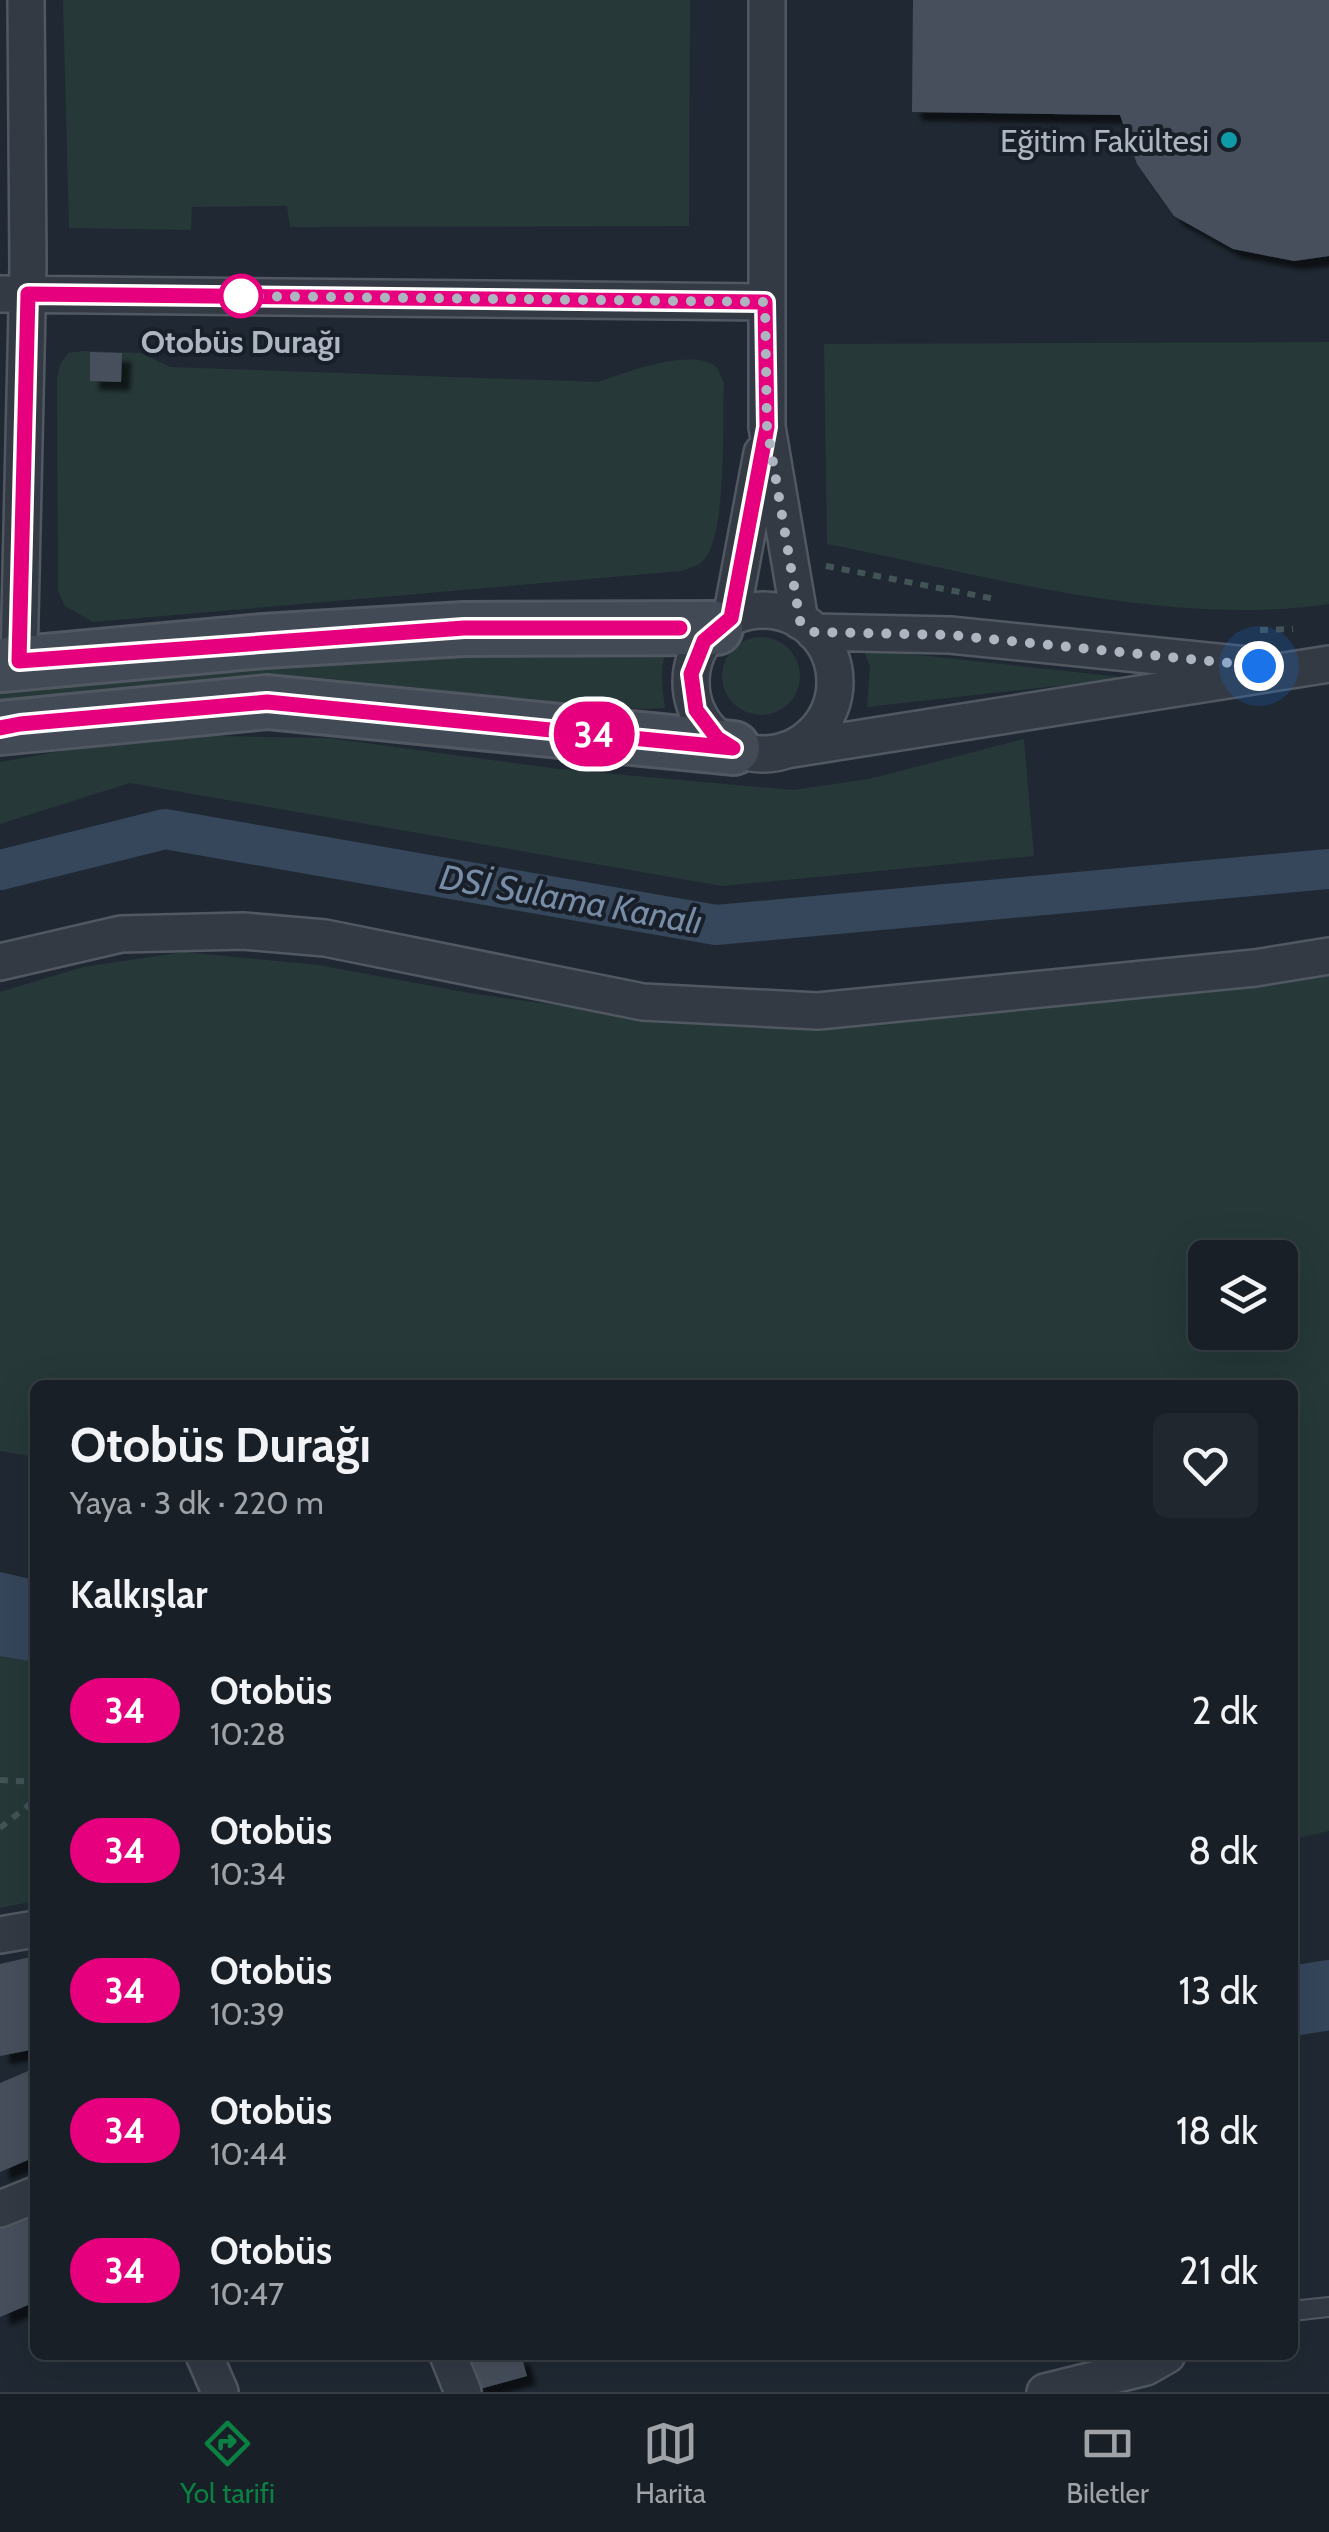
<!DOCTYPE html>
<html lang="tr">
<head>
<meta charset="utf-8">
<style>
  :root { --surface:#181f26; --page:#21272e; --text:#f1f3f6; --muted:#9fa2a7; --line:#363d43; --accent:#0b8043 }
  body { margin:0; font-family:Cabin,sans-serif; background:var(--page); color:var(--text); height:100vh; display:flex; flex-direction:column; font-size:38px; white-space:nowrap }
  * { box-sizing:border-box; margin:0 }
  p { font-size:32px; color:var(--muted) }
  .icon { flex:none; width:55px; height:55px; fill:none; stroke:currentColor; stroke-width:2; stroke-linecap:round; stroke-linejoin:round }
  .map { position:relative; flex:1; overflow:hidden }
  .sheet { position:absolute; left:30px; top:1380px; width:1268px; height:980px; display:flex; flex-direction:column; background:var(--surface); border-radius:15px; box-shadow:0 10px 40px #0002,0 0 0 2px var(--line) }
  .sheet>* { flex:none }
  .badge { padding:0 20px; border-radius:32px; font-size:35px; line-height:65px }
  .tools { position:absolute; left:1188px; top:1240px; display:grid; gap:20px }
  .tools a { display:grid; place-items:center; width:110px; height:110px; border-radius:15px; background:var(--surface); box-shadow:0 10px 40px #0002,0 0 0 2px var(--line); font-size:50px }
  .you { position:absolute; width:50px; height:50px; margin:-25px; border:8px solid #fff; border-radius:50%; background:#1a73e8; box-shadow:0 0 0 15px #1a73e833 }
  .map>.badge { position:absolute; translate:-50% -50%; box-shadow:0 0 0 5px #fff }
  h2 { padding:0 40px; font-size:38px; line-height:90px }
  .round { display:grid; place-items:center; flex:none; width:105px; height:105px; border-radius:15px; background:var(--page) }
  .headline { display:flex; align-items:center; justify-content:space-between; height:170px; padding:0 40px }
  h1 { font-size:48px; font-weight:800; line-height:75px }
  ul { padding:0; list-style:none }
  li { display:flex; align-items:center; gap:30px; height:140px; padding:0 40px }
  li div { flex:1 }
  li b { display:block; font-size:38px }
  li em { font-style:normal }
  li .badge { min-width:110px; font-weight:700; text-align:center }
  .tab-bar { display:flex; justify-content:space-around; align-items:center; height:140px; border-top:2px solid var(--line); background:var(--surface); font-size:28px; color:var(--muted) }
  .tab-bar a { display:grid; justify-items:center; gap:5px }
  .tab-bar .current { color:var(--accent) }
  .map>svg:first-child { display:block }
  .green { fill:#263838; fill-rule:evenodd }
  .water { fill:#36465b }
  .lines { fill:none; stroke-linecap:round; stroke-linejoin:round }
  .canal { stroke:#36465b; stroke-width:40 }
  .river { stroke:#36465b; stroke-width:70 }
  .building { fill:#46505c; filter:url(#shadow) }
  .lane-casing { stroke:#515862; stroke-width:22 }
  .street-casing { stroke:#515862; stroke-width:40 }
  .secondary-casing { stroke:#515862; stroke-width:58 }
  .path { stroke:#435456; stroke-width:6; stroke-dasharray:8 8; stroke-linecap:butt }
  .lane { stroke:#333a44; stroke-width:18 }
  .street { stroke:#333a44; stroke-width:35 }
  .secondary { stroke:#424a56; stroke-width:52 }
  .line-casing { stroke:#fff; stroke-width:22 }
  .line { stroke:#e6007e; stroke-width:15 }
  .walk { stroke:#adb5c1; stroke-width:10; stroke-dasharray:0 18 }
  .culture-dot { fill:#0f9aa8; stroke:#191f28; stroke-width:4 }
  .stop-dot { fill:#fff; stroke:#e6007e; stroke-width:5 }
  .labels { text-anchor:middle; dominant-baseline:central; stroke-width:8; stroke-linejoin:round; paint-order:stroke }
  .poi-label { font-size:32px; fill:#adb5c1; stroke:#191f28; text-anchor:end }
  .stop-label { font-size:32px; font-weight:bold; fill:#adb5c1; stroke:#191f28 }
  .water-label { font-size:35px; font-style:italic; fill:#778da7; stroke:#191f28 }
</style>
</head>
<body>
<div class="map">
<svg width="1329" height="2392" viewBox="0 0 1329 2392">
  <defs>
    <filter id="shadow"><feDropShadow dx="9" dy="9" stdDeviation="2.5" flood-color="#0009"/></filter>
  </defs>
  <rect width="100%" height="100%" fill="#202933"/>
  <path class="green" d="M 63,0 L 690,0 L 689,226 L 290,227 L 287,206 L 192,207 L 191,230 L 69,228 Z
    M 1329,342 L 1329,604 C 1167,628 986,575 827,544 L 824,344 Z
    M 83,351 L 141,353 L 170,367 L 599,382 C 623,373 696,346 717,368 C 720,372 721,378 724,383 C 722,423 728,534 703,561 C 698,566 689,568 682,571 L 93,622 L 65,606 L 58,591 L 57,379 L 60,365 L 68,353 Z
    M722 676a39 39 0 1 1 78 0a39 39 0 1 1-78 0Z
    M 668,646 C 659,667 662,685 665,708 L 644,709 L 272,678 L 0,706 L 0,693 L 18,689 L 271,667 Z
    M 863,649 L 1130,678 L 867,707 L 870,666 Z
    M 216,736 L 329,738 L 559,769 L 793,790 L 869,779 L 1024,739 L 1034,856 L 722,886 L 130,783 L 0,824 L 0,762 L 77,748 Z
    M 184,952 L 318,965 L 475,994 L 680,1022 L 805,1030 L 1329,975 L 1329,1831 L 1293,1839 L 1292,1385 L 35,1385 L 35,1457 L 0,1451 L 0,992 L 83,967 ZM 1205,1258 L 1280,1258 L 1280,1332 L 1205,1332 Z
    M 11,1655 L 35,1662 L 35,1901 L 0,1908 L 0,1656 Z"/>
  <path class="water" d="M 0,1572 L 35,1580 L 35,1662 L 0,1656 Z"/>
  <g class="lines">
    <path class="canal" d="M 0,870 L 165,829 L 716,925 L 1329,869"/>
    <path class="river" d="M 1292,2001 L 1329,1995"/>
  </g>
  <path class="building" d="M 913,0 L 1329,0 L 1329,256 L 1294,261 L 1233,249 L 1174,216 L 1137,164 L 1120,115 L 912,112 Z
    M 90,352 L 122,353 L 121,382 L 90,381 Z
    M 35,1956 L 35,2049 L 0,2056 L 0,1964 Z
    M 35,2068 L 35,2157 L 0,2172 L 0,2083 Z
    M 35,2198 L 35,2302 L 0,2317 L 0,2213 Z
    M 466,2355 L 521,2355 L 527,2376 L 476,2390 Z"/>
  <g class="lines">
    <defs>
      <path id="lane" d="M 1292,2311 L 1329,2307"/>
      <path id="street" d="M 767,0 L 767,427 L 800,621
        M 0,294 L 765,302
        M691 682a72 72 0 1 1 144 0a72 72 0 1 1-144 0Z
        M 731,618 L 762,453
        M 814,632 L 950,635 L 1247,665
        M 19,661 L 28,266 L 26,0
        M 786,750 L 1329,664
        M 0,962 L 121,934 L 243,931 L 325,938 L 643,1002 L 818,1011 L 1255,968 L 1329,956
        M 0,1935 L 35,1929
        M 0,2209 L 35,2195
        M 204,2355 L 220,2392
        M 448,2355 L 463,2392
        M 1045,2392 L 1146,2367 L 1167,2355"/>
      <path id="secondary" d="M 0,665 L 263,641 L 464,629 L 716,628
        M 0,728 L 267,702 L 733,748"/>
    </defs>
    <use href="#lane" class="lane-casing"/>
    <use href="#street" class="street-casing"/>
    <use href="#secondary" class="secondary-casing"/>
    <path class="path" d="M 826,566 L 995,599
      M 1260,630 L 1293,629
      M 0,1780 L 35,1782
      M 0,1828 L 35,1800"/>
    <use href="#lane" class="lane"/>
    <use href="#street" class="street"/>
    <use href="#secondary" class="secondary"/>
  </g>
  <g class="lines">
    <defs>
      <path id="line" d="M 0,728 L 20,724 L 267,702 L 733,748 L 717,738 L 696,710 L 691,674 L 704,641 L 731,618 L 767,427 L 765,302 L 28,294 L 19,661 L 464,628 L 680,628"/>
    </defs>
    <use href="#line" class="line-casing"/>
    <use href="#line" class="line"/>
    <path class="walk" d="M 241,296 L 765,302 L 767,427 L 800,621 L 814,632 L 950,635 L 1259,666"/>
  </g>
  <circle class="culture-dot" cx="1229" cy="140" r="10"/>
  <circle class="stop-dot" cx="241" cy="296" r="20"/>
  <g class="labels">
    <g class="poi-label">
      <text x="1209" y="140">Eğitim Fakültesi</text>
    </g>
    <g class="stop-label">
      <text x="241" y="341">Otobüs Durağı</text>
    </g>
    <g class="water-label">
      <text transform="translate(571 899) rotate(10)">DSİ Sulama Kanalı</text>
    </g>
  </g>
</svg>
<div class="tools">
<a><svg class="icon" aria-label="layers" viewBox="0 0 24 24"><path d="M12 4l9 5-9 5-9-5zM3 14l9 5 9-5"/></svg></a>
</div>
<div class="you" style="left:1259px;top:666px"></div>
<b class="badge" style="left:594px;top:734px;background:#e6007e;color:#fff">34</b>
<section class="sheet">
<div class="headline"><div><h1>Otobüs Durağı</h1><p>Yaya · 3 dk · 220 m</p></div><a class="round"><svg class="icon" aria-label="heart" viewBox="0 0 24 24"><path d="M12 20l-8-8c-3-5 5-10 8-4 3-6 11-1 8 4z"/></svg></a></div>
<h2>Kalkışlar</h2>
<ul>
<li><span class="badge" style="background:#e6007e;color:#fff">34</span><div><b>Otobüs</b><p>10:28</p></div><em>2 dk</em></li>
<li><span class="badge" style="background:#e6007e;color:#fff">34</span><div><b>Otobüs</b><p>10:34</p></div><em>8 dk</em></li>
<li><span class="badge" style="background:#e6007e;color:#fff">34</span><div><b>Otobüs</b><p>10:39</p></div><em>13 dk</em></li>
<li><span class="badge" style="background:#e6007e;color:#fff">34</span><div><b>Otobüs</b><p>10:44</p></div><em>18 dk</em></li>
<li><span class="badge" style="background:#e6007e;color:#fff">34</span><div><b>Otobüs</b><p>10:47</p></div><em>21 dk</em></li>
</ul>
</section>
</div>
<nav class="tab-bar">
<a class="current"><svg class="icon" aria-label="directions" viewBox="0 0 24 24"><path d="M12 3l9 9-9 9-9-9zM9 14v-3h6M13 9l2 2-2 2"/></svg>Yol tarifi</a>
<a><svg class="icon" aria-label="map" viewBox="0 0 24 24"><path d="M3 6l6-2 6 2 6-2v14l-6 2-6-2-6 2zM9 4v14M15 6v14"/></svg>Harita</a>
<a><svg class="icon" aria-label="tickets" viewBox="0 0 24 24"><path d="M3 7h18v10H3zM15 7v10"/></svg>Biletler</a>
</nav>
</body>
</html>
